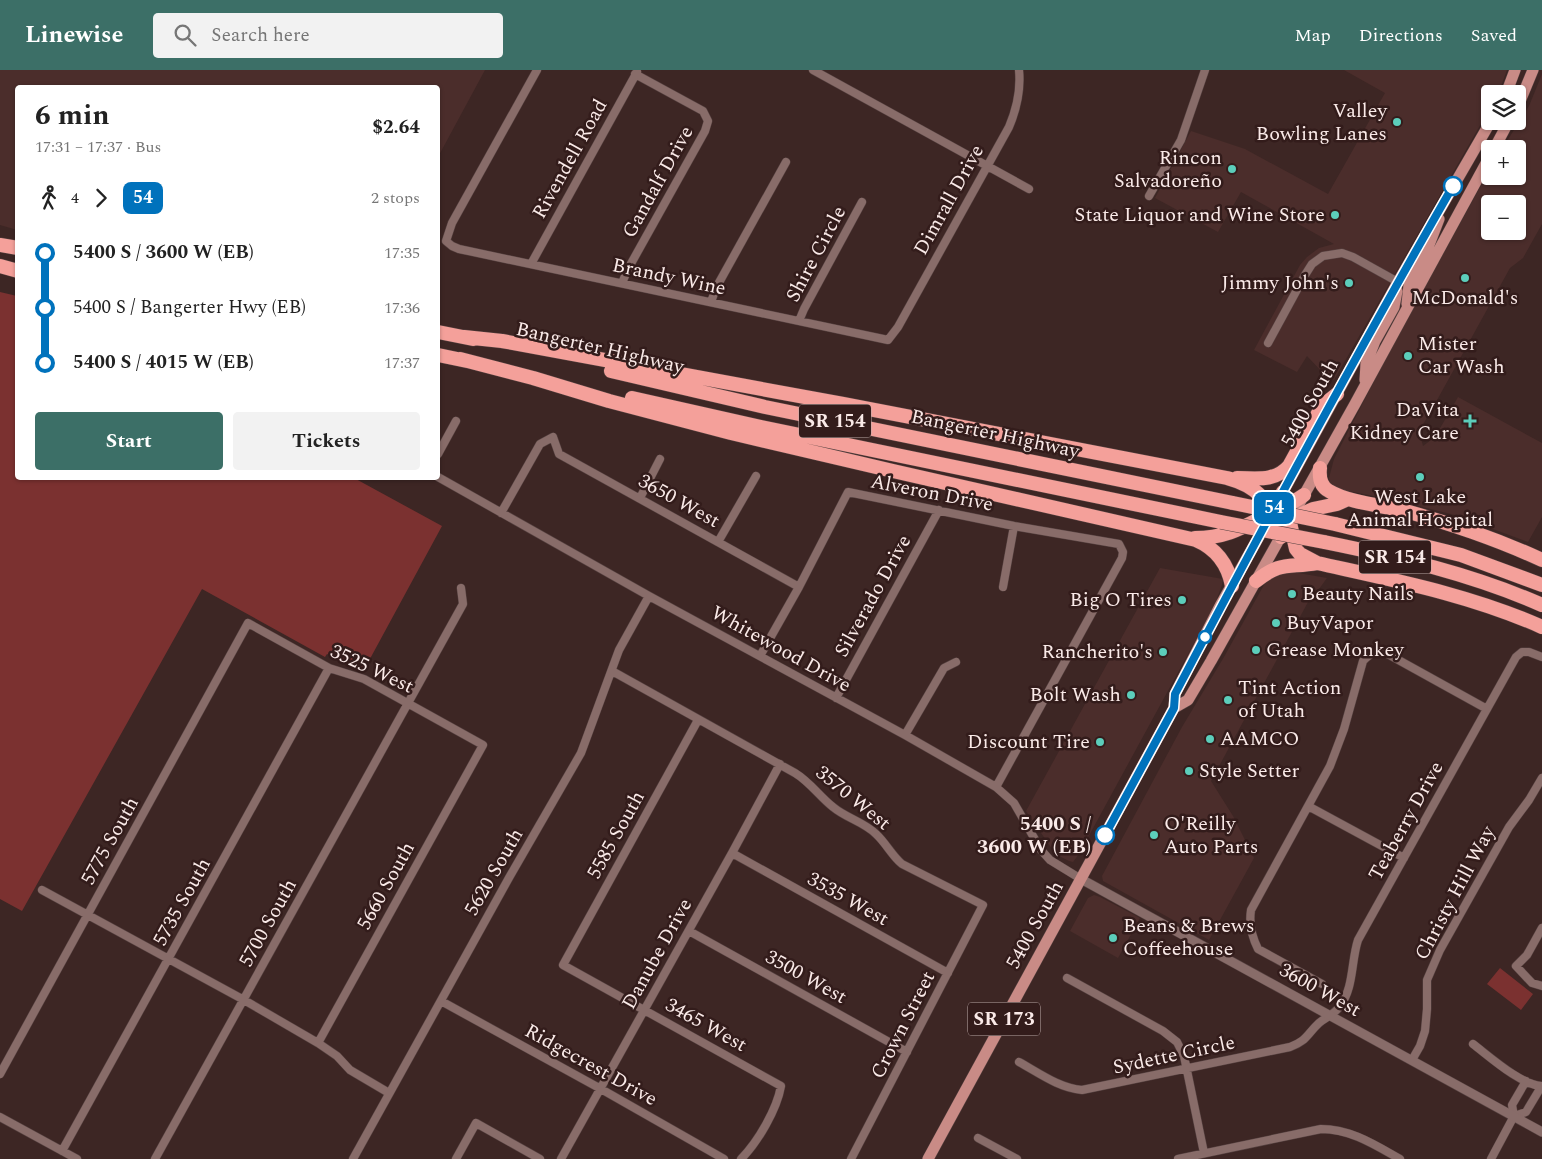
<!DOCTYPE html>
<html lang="en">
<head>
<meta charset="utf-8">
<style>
  :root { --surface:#fff; --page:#f2f2f2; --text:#222; --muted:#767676; --accent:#3c6f67 }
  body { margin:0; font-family:Spectral,serif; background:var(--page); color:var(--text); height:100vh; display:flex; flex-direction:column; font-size:19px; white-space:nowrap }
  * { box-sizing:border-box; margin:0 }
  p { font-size:16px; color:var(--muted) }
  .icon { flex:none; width:28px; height:28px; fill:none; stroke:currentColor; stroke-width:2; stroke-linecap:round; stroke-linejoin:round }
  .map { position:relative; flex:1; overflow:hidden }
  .drawer { position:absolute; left:15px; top:15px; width:425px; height:395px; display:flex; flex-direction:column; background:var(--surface); border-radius:5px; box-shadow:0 1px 4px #0004 }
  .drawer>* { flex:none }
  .badge { padding:0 10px; border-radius:8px; font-size:18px; line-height:32px }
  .controls { position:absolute; left:1481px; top:15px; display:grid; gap:10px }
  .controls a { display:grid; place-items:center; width:45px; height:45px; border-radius:5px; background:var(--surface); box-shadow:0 1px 4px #0004; font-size:25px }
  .map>.badge { position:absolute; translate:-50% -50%; box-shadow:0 0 0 2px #fff }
  .legs { display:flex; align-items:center; gap:8px; height:55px; padding:0 20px; font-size:16px }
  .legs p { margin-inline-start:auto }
  .headline { display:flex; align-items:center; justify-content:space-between; height:85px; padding:0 20px }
  h1 { font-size:28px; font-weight:700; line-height:38px }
  .button { display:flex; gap:10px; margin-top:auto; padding:10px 20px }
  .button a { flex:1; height:58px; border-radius:5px; background:var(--accent); color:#fff; font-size:20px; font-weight:700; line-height:58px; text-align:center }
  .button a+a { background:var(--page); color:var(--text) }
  ul { padding:0 20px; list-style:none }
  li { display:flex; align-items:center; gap:18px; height:55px; font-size:19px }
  li i { display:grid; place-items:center; width:8px; height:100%; margin:0 6px; background:currentColor }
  li i::after { content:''; width:12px; height:12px; margin:-6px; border:4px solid; border-radius:50%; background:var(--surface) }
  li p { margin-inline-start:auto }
  li:first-child i { background:linear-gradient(#0000 50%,currentColor 0) }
  li:last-child i { background:linear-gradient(currentColor 50%,#0000 0) }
  header { display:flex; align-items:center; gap:30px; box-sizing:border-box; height:70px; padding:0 25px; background:var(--accent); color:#fff }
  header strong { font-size:24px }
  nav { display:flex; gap:28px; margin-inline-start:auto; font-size:18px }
  .search { width:350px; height:45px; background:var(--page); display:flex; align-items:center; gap:12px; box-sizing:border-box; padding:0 18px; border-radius:5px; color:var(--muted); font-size:19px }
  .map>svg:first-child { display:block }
  .built { fill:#4b2d2b; fill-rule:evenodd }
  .green { fill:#7b3130 }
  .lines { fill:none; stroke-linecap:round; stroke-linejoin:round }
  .minor-casing { stroke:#574342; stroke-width:9 }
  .tertiary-casing { stroke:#574342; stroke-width:10 }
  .primary-casing { stroke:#574342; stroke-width:12 }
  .motorway-casing { stroke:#574342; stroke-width:15 }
  .minor { stroke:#886c69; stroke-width:8 }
  .tertiary { stroke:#886c69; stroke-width:9 }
  .primary { stroke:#c98b86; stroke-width:11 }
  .motorway { stroke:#f4a09a; stroke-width:14 }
  .motorway-bridge-casing { stroke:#574342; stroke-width:15; stroke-linecap:butt }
  .motorway-bridge { stroke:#f4a09a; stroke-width:14 }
  .line-1-casing { stroke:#fff; stroke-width:11 }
  .line-1 { stroke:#0072bc; stroke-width:8 }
  .poi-dot { fill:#5ccebb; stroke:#331c1b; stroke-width:2 }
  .stop-1-dot { fill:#fff; stroke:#0072bc; stroke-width:2.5 }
  .labels { text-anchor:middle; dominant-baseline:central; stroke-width:5; stroke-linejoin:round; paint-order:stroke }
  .shield { fill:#331c1b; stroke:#beacaa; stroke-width:1 }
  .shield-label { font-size:19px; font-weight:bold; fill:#faeae8 }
  .poi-label { font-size:20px; fill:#faeae8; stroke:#331c1b; text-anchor:end }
  .street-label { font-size:20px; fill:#faeae8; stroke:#331c1b }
  .stop-label { font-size:20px; font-weight:bold; fill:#faeae8; stroke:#331c1b; text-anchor:end }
</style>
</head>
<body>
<header>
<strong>Linewise</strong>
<div class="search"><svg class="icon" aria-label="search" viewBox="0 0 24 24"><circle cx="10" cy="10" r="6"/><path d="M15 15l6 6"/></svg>Search here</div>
<nav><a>Map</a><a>Directions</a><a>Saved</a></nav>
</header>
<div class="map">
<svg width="1542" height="1089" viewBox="0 0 1542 1089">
  <rect width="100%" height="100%" fill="#3d2624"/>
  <path class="built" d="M 0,0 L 485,0 L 438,87 L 438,18 L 18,18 L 17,160 L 0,155 Z
    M 1344,0 L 1507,0 L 1498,24 L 1490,24 L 1490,38 L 1334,310 L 1325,305 L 1307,286 L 1297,302 L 1254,280 L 1300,195 L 1307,187 L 1319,178 L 1334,174 L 1241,122 L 1218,162 L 1155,128 L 1191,61 L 1245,79 L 1328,124 L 1385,23 Z
    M 1542,4 L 1542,154 L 1523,188 L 1510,198 L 1431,341 L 1419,361 L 1423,376 L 1435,367 L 1458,327 L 1542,373 L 1542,447 L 1528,472 L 1455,445 L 1394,430 L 1338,419 L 1330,414 L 1329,408 L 1334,389 L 1384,292 L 1490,99 L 1490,106 L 1518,106 L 1518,79 L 1502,79 L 1529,36 ZM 1490,134 L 1518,134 L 1518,161 L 1490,161 Z
    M 1160,498 L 1223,509 L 1222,515 L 1216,531 L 1200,562 L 1079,784 L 1073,792 L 1069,791 L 1059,786 L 1050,776 L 1026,741 Z
    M 1287,501 L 1327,508 L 1319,519 L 1314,521 L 1211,711 L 1233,746 L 1254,788 L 1209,870 L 1103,811 L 1102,806 L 1182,657 L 1224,587 L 1265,513 L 1268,509 Z
    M 1094,825 L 1100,827 L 1140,848 L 1118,888 L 1070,861 L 1088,828 Z"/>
  <path class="green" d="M 0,222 L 17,226 L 18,408 L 354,408 L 442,456 L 365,598 L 341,591 L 327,584 L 325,587 L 202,519 L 22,841 L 0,829 Z
    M 1500,898 L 1533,924 L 1521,940 L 1487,914 Z"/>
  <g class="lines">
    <defs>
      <path id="minor" d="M 537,0 L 452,153 L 446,171 L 452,176 L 459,179 L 888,270 L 898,257 L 1009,57 C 1017,38 1021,20 1019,0
        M 813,0 L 1029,119
        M 1149,126 L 1181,70 L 1205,0
        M 531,194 L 637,2
        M 622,213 L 628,199 L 705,61 L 708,51 L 703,41 L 635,4
        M 711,232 L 716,218 L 786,92
        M 799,251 L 804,239 L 862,132
        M 1268,273 L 1305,205 L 1312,194 L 1323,186 L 1342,183 L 1353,187 L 1398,212
        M 438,384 L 456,351
        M 438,407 L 649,526 L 905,665 L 996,717 L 1014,733 L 1041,780 L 1050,790 L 1081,809
        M 640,428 L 660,389
        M 501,443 L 540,374 L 553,367 L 559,384 L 799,517
        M 718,472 L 756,406
        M 1003,517 L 1014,456
        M 760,586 L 799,517 L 848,422 L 1014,456 L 1119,474 L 1123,482 L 1122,488 L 996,717
        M 612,601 L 795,703 C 810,712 820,727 833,737 C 846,748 864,752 876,764 C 886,773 892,786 902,794 L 983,835 L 851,1089
        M 836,628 L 939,440
        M 698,650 L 563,895 L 781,1016 C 777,1039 758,1072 741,1089
        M 905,665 L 944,598 L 956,592
        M 1308,736 L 1404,788
        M 732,783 L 948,903
        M 42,820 L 244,930 L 318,973 L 337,986 L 350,1000 L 389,1023
        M 1542,858 L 1527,885 L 1516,896 L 1532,913 L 1542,916
        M 689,861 L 907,982
        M 1067,908 L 1163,961 L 1177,972 L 1184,986 L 1204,1083
        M 1322,914 L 1258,879 C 1252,867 1249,853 1251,840 L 1330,696 L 1344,659 L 1363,591 C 1370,584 1374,581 1384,582 L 1487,639
        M 441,931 L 601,1019 L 724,1089
        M 1473,974 C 1490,987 1521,1015 1542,1016
        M 1412,990 L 1420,976 L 1425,961 L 1427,939 L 1427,910 L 1440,880 L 1509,757 L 1529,730 L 1542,708
        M 1019,992 C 1039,1003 1059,1018 1082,1020 L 1290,977 C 1307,971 1307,964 1319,953 C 1326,947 1335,944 1340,936 C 1354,918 1351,891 1358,870 L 1516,587 L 1522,582 L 1529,582 L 1542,587
        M 0,1004 L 248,553 L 329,598 L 364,609 L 483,675 L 318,973
        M 1514,1046 L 1526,1042 L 1541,1017
        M 1514,1046 L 1512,1035 L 1526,1011
        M 0,1047 L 77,1089
        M 978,1068 L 1017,1089
        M 62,1081 L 329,598
        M 155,1089 L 463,534 L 461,518
        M 353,1089 L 510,806 L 581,683 L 619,580 L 649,526
        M 456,1089 L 476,1053 L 540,1089
        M 561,1089 L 732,783 L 780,694
        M 1178,1089 L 1321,1059 C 1351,1059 1375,1075 1400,1089
        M 1491,1089 L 1514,1046"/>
      <path id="tertiary" d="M 1081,809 L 1542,1062"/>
      <path id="primary" d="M 1506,24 L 1515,0
        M 1518,36 L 1533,0
        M 1494,79 L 1509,51
        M 1407,234 L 1409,215 L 1424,188 L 1439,149
        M 1365,310 L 1366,294 L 1375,271 L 1394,237 L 1397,221
        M 1279,429 L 1398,212 L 1491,51
        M 1174,638 L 1188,630 L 1211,591 L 1355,334 L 1490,86
        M 928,1089 L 1174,638 L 1175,624 L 1220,536 L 1266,454"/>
      <path id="motorway" d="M 0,175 L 18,178
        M 0,196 L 18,201
        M 438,262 L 473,269
        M 464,267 L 502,271 L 843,334 L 1227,408 C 1264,418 1268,434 1281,467
        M 438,285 L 467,291
        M 460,289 L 533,308 L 609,331 L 731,363 L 893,401 L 1196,470 C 1217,479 1228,494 1232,516
        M 611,301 L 765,337 L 1233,433
        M 632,328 L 761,357 L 1221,452
        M 1320,398 C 1319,407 1320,416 1329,421 C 1349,433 1386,436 1409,442 C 1455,455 1499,470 1542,490
        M 1237,408 C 1256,408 1275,412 1289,396 L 1322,336 L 1337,324
        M 1283,422 L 1296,479 L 1300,484 L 1317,493 C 1393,510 1471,525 1542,557
        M 1291,449 L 1313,439 L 1337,434 L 1348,429
        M 1335,454 L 1461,485 L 1542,515
        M 1195,468 C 1228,468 1245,456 1273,442 C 1284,437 1294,432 1304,425
        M 1324,472 C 1398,487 1472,504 1542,535
        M 1256,511 C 1281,491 1288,498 1317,493"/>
    </defs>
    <use href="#minor" class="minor-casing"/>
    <use href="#tertiary" class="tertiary-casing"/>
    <use href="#primary" class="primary-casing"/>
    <use href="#motorway" class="motorway-casing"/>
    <use href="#minor" class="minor"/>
    <use href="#tertiary" class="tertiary"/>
    <use href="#primary" class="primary"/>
    <use href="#motorway" class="motorway"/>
    <defs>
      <path id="motorway-bridge" d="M 1233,433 L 1335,454
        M 1221,452 L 1324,472"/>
    </defs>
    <use href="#motorway-bridge" class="motorway-bridge-casing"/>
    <use href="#motorway-bridge" class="motorway-bridge"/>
  </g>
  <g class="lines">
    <defs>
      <path id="line-1" d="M 1105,765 L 1174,638 L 1175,624 C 1265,453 1357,283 1453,116"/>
    </defs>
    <use href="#line-1" class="line-1-casing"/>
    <use href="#line-1" class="line-1"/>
  </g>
  <g class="poi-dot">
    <circle cx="1397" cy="52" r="5"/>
    <circle cx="1232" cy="99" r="5"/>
    <circle cx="1335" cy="145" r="5"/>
    <circle cx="1465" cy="208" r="5"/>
    <circle cx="1349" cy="213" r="5"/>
    <circle cx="1408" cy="286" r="5"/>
    <path d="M1467.5 343.5h5v5h5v5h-5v5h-5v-5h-5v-5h5z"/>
    <circle cx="1420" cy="407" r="5"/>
    <circle cx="1292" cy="524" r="5"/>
    <circle cx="1182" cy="530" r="5"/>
    <circle cx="1276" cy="553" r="5"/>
    <circle cx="1256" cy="580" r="5"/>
    <circle cx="1163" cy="582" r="5"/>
    <circle cx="1131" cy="625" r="5"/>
    <circle cx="1228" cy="630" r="5"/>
    <circle cx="1210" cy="669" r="5"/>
    <circle cx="1100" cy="672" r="5"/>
    <circle cx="1189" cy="701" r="5"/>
    <circle cx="1154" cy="765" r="5"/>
    <circle cx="1113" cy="868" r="5"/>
  </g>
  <g class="stop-1-dot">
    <circle cx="1453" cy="116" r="9"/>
    <circle cx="1205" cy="567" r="6"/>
    <circle cx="1105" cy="765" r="9"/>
  </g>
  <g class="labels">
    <g class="shield">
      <rect x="799" y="334.5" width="72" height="33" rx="4"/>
      <rect x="1359" y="470.5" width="72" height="33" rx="4"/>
      <rect x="968" y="932.5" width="72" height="33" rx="4"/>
    </g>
    <g class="shield-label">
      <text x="835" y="351">SR 154</text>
      <text x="1395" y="487">SR 154</text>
      <text x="1004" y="949">SR 173</text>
    </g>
    <g class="poi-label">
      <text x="1387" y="41">Valley<tspan x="1387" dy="23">Bowling Lanes</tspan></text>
      <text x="1222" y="88">Rincon<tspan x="1222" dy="23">Salvadoreño</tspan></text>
      <text x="1325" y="145">State Liquor and Wine Store</text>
      <text x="1339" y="213">Jimmy John's</text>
      <text x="1465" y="228" text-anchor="middle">McDonald's</text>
      <text x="1418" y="274" text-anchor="start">Mister<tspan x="1418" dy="23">Car Wash</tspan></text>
      <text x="1459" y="340">DaVita<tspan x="1459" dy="23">Kidney Care</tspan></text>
      <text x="1420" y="427" text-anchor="middle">West Lake<tspan x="1420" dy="23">Animal Hospital</tspan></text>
      <text x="1302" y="524" text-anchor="start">Beauty Nails</text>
      <text x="1172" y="530">Big O Tires</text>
      <text x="1286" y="553" text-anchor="start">BuyVapor</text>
      <text x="1266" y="580" text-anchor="start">Grease Monkey</text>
      <text x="1153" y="582">Rancherito's</text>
      <text x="1238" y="618" text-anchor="start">Tint Action<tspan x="1238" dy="23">of Utah</tspan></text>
      <text x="1121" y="625">Bolt Wash</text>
      <text x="1220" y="669" text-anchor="start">AAMCO</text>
      <text x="1090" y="672">Discount Tire</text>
      <text x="1199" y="701" text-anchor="start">Style Setter</text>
      <text x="1164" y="754" text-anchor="start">O'Reilly<tspan x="1164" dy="23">Auto Parts</tspan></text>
      <text x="1123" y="856" text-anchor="start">Beans &amp; Brews<tspan x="1123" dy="23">Coffeehouse</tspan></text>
    </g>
    <g class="street-label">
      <text transform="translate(570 89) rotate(-61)">Rivendell Road</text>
      <text transform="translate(658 112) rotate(-61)">Gandalf Drive</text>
      <text transform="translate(949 130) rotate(-61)">Dimrall Drive</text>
      <text transform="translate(816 184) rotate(-62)">Shire Circle</text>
      <text transform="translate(669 207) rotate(12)">Brandy Wine</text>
      <text transform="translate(600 278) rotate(13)">Bangerter Highway</text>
      <text transform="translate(1310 333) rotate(-61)">5400 South</text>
      <text transform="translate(995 364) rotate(12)">Bangerter Highway</text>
      <text transform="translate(932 423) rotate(11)">Alveron Drive</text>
      <text transform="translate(679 431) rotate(29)">3650 West</text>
      <text transform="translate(873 526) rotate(-61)">Silverado Drive</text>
      <text transform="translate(781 579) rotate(29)">Whitewood Drive</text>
      <text transform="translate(372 599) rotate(25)">3525 West</text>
      <text transform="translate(853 728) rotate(39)">3570 West</text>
      <text transform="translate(1406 751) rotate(-61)">Teaberry Drive</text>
      <text transform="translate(616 765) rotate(-61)">5585 South</text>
      <text transform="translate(110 771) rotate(-61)">5775 South</text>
      <text transform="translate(494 802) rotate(-60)">5620 South</text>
      <text transform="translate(386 816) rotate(-61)">5660 South</text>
      <text transform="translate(1455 823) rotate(-62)">Christy Hill Way</text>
      <text transform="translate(848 829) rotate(29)">3535 West</text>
      <text transform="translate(182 832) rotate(-61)">5735 South</text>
      <text transform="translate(268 853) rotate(-61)">5700 South</text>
      <text transform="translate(1035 855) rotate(-61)">5400 South</text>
      <text transform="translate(657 884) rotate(-61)">Danube Drive</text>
      <text transform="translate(806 907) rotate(29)">3500 West</text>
      <text transform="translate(1320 920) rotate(29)">3600 West</text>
      <text transform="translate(706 955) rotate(29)">3465 West</text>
      <text transform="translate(903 955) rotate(-63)">Crown Street</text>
      <text transform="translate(1174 985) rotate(-12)">Sydette Circle</text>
      <text transform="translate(591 995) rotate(29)">Ridgecrest Drive</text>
    </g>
    <g class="stop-label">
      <text x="1091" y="754">5400 S /<tspan x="1091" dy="23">3600 W (EB)</tspan></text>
    </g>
  </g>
</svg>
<div class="controls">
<a><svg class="icon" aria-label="layers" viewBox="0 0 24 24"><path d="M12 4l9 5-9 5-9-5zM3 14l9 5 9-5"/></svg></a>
<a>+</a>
<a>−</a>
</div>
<b class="badge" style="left:1274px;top:438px;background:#0072bc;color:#fff">54</b>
<section class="drawer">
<div class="headline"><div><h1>6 min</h1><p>17:31 – 17:37 · Bus</p></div><b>$2.64</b></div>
<div class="legs"><svg class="icon" aria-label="walk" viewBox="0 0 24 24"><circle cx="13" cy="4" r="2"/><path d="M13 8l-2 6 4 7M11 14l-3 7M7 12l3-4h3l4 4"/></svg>4<svg class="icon" aria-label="forward" viewBox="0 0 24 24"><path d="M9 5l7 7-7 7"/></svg><b class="badge" style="background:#0072bc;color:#fff">54</b><p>2 stops</p></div>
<ul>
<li><i style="color:#0072bc"></i><b>5400 S / 3600 W (EB)</b><p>17:35</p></li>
<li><i style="color:#0072bc"></i><span>5400 S / Bangerter Hwy (EB)</span><p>17:36</p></li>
<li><i style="color:#0072bc"></i><b>5400 S / 4015 W (EB)</b><p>17:37</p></li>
</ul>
<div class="button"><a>Start</a><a>Tickets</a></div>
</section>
</div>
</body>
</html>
